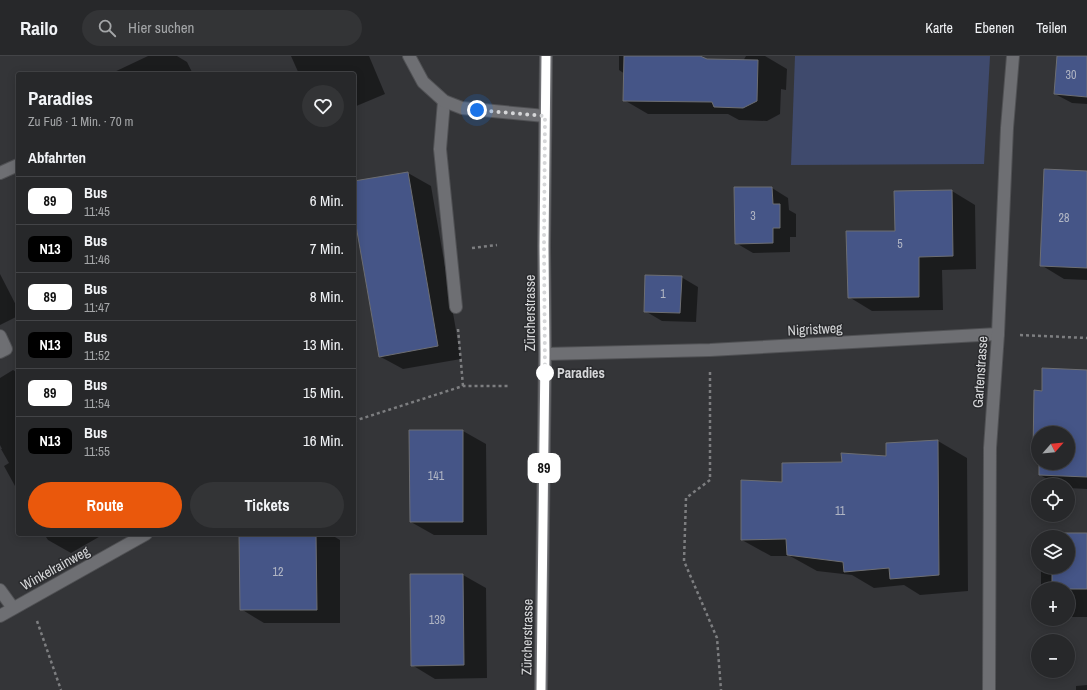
<!DOCTYPE html>
<html lang="de">
<head>
<meta charset="utf-8">
<style>
  :root { --surface:#27282a; --page:#333436; --text:#f1f3f6; --muted:#a4a6a8; --line:#434447; --accent:#ea580c }
  body { margin:0; font-family:"Archivo Narrow",sans-serif; background:var(--page); color:var(--text); height:100vh; display:flex; flex-direction:column; font-size:15px; white-space:nowrap }
  * { box-sizing:border-box; margin:0 }
  p { font-size:13px; color:var(--muted) }
  .icon { flex:none; width:22px; height:22px; fill:none; stroke:currentColor; stroke-width:2; stroke-linecap:round; stroke-linejoin:round }
  .map { position:relative; flex:1; overflow:hidden }
  .details { position:absolute; left:16px; top:16px; width:340px; height:464px; display:flex; flex-direction:column; background:var(--surface); border-radius:4px; box-shadow:0 2px 10px #0003,0 0 0 1px var(--line) }
  .details>* { flex:none }
  .badge { padding:0 8px; border-radius:6px; font-size:14px; line-height:26px }
  .needle { width:26px; rotate:63deg }
  .tools { position:absolute; left:1031px; top:370px; display:grid; gap:8px }
  .tools a { display:grid; place-items:center; width:44px; height:44px; border-radius:50%; background:var(--surface); box-shadow:0 2px 10px #0003,0 0 0 1px var(--line); font-size:20px }
  .you { position:absolute; width:20px; height:20px; margin:-10px; border:3px solid #fff; border-radius:50%; background:#1a73e8; box-shadow:0 0 0 6px #1a73e833 }
  .map>.badge { position:absolute; translate:-50% -50%; box-shadow:0 0 0 2px #fff }
  h2 { padding:0 12px; font-size:15px; line-height:36px }
  .round { display:grid; place-items:center; flex:none; width:42px; height:42px; border-radius:21px; background:var(--page) }
  .head { display:flex; align-items:center; justify-content:space-between; height:68px; padding:0 12px }
  h1 { font-size:19px; font-weight:700; line-height:30px }
  .cta { display:flex; gap:8px; margin-top:auto; padding:8px 12px }
  .cta a { flex:1; height:46px; border-radius:24px; background:var(--accent); color:#fff; font-size:16px; font-weight:700; line-height:46px; text-align:center }
  .cta a+a { background:var(--page); color:var(--text) }
  ul { padding:0; list-style:none }
  li { display:flex; align-items:center; gap:12px; height:48px; padding:0 12px; border-top:1px solid var(--line) }
  li div { flex:1 }
  li b { display:block; font-size:15px }
  li em { font-style:normal }
  li .badge { min-width:44px; font-weight:700; text-align:center }
  header { display:flex; align-items:center; gap:24px; box-sizing:border-box; height:56px; padding:0 20px; background:var(--surface); border-bottom:1px solid var(--line) }
  header strong { font-size:19px }
  nav { display:flex; gap:22px; margin-inline-start:auto; font-size:14px }
  .search { width:280px; height:36px; background:var(--page); display:flex; align-items:center; gap:10px; box-sizing:border-box; padding:0 14px; border-radius:22px; color:var(--muted); font-size:15px }
  .map>svg:first-child { display:block }
  .green { fill:#3f4a6d }
  .shadow { fill:#0007 }
  .building { fill:#455587; stroke:#6d6e72 }
  .lines { fill:none; stroke-linecap:round; stroke-linejoin:round }
  .lane-casing { stroke:#505154; stroke-width:14 }
  .street-casing { stroke:#505154; stroke-width:14 }
  .secondary-casing { stroke:#505154; stroke-width:14 }
  .path { stroke:#7d7e80; stroke-width:2.5; stroke-dasharray:3 3; stroke-linecap:butt }
  .lane { stroke:#6e6f73; stroke-width:12 }
  .street { stroke:#6e6f73; stroke-width:12 }
  .secondary { stroke:#6e6f73; stroke-width:12 }
  .line-casing { stroke:#fff; stroke-width:9 }
  .line { stroke:#fff; stroke-width:6 }
  .walk { stroke:#d5d6d8; stroke-width:4; stroke-dasharray:0 7.2 }
  .stop-dot { fill:#fff; stroke:#fff; stroke-width:2 }
  .labels { text-anchor:middle; dominant-baseline:central; stroke-width:3; stroke-linejoin:round; paint-order:stroke }
  .number-label { font-size:12px; fill:#b1b6c4 }
  .street-label { font-size:14px; fill:#d5d6d8; stroke:#2a2b2e }
  .stop-label { font-size:14px; font-weight:bold; fill:#d5d6d8; stroke:#2a2b2e; text-anchor:start }
</style>
</head>
<body>
<header>
<strong>Railo</strong>
<div class="search"><svg class="icon" aria-label="search" viewBox="0 0 24 24"><circle cx="10" cy="10" r="6"/><path d="M15 15l6 6"/></svg>Hier suchen</div>
<nav><a>Karte</a><a>Ebenen</a><a>Teilen</a></nav>
</header>
<div class="map">
<svg width="1087" height="634" viewBox="0 0 1087 634">
  <rect width="100%" height="100%" fill="#343538"/>
  <path class="green" d="M 795,0 L 990,0 L 984,108 L 791,109 Z"/>
  <path class="shadow" d="M 148,0 L 177,0 L 187,6 L 193,18 L 110,18 Z
    M 291,0 L 369,0 L 385,38 L 354,51 L 354,18 L 299,18 Z
    M 619,0 L 698,0 L 707,4 L 743,5 L 746,0 L 765,0 L 787,13 L 786,34 L 781,33 L 780,58 L 767,65 L 739,64 L 728,58 L 648,58 L 624,44 L 625,18 L 619,14 Z
    M 1058,0 L 1087,0 L 1087,48 L 1072,47 L 1055,38 Z
    M 1087,116 L 1087,224 L 1064,223 L 1041,209 Z
    M 408,117 L 431,130 L 461,303 L 403,313 L 379,300 L 354,152 L 354,126 Z
    M 772,132 L 788,142 L 789,154 L 796,158 L 796,181 L 790,181 L 790,196 L 753,197 L 736,187 Z
    M 952,135 L 975,149 L 976,213 L 942,214 L 943,254 L 872,255 L 849,241 L 896,176 Z
    M 0,218 L 18,253 L 18,260 L 0,269 Z
    M 681,221 L 698,231 L 696,266 L 662,265 L 645,255 Z
    M 13,314 L 18,317 L 18,432 L 15,430 L 4,410 L 9,407 L 1,393 L 2,393 L 0,389 L 0,322 Z
    M 1087,315 L 1087,433 L 1068,432 L 1068,429 L 1058,429 L 1040,419 L 1040,407 L 1068,407 L 1068,377 L 1038,377 L 1038,399 L 1034,397 L 1043,336 Z
    M 463,375 L 486,388 L 487,479 L 434,479 L 411,466 Z
    M 938,385 L 967,402 L 968,535 L 920,539 L 904,529 L 874,532 L 852,519 L 817,515 L 790,500 L 771,500 L 742,484 L 783,427 L 843,407 L 887,401 Z
    M 44,478 L 104,478 L 71,497 L 48,484 Z
    M 240,478 L 330,478 L 340,484 L 340,567 L 264,567 L 241,553 Z
    M 1087,478 L 1087,561 L 1069,561 L 1068,560 L 1068,533 L 1041,533 L 1041,511 L 1068,511 L 1068,481 L 1052,481 Z
    M 463,519 L 486,532 L 487,622 L 435,623 L 412,609 Z
    M 1087,629 L 1087,634 L 1076,634 L 1076,630 Z"/>
  <path class="building" d="M 624,0 L 700,0 L 707,3 L 758,4 L 757,45 L 743,52 L 714,51 L 712,46 L 623,45 Z
    M 1057,0 L 1087,0 L 1087,41 L 1054,38 Z
    M 1044,113 L 1087,115 L 1087,212 L 1040,210 Z
    M 408,116 L 438,290 L 379,301 L 354,158 L 354,125 Z
    M 734,131 L 772,131 L 773,148 L 780,148 L 780,172 L 773,172 L 773,187 L 735,188 Z
    M 952,134 L 953,200 L 919,201 L 919,241 L 848,242 L 846,175 L 895,175 L 894,135 Z
    M 645,219 L 682,220 L 680,257 L 644,256 Z
    M 1042,312 L 1087,314 L 1087,421 L 1039,419 L 1039,407 L 1068,407 L 1068,377 L 1038,377 L 1038,397 L 1033,397 L 1034,334 L 1042,335 Z
    M 409,374 L 463,374 L 463,466 L 410,466 Z
    M 938,384 L 939,519 L 890,523 L 889,512 L 844,516 L 843,506 L 787,499 L 786,483 L 741,484 L 741,424 L 782,426 L 782,407 L 842,406 L 841,397 L 886,400 L 886,387 Z
    M 1051,477 L 1087,477 L 1087,533 L 1052,533 L 1052,511 L 1068,511 L 1068,481 L 1051,481 Z
    M 239,478 L 316,478 L 317,554 L 240,554 Z
    M 410,518 L 463,518 L 464,609 L 411,610 Z"/>
  <g class="lines">
    <defs>
      <path id="lane" d="M 444,45 L 440,93 L 456,251
        M 0,117 L 18,109
        M 0,280 L 6,293 L 0,296
        M 545,298 L 710,294 L 998,278"/>
      <path id="street" d="M 409,0 L 423,26 L 444,45 L 462,52 L 545,60
        M 0,534 L 13,552
        M 0,560 L 146,478
        M 989,634 L 990,392 L 998,278 L 1007,72 L 1013,0"/>
      <path id="secondary" d="M 541,634 L 545,298 L 544,190 L 546,0"/>
    </defs>
    <use href="#lane" class="lane-casing"/>
    <use href="#street" class="street-casing"/>
    <use href="#secondary" class="secondary-casing"/>
    <path class="path" d="M 472,192 L 497,189
      M 458,273 L 463,330
      M 1020,279 L 1087,282
      M 710,316 L 710,424 L 686,442 L 684,505 L 717,582 L 721,634
      M 354,365 L 463,330 L 509,330
      M 37,565 L 61,634"/>
    <use href="#lane" class="lane"/>
    <use href="#street" class="street"/>
    <use href="#secondary" class="secondary"/>
  </g>
  <g class="lines">
    <defs>
      <path id="line" d="M 541,634 L 545,298 L 544,190 L 546,0"/>
    </defs>
    <use href="#line" class="line-casing"/>
    <use href="#line" class="line"/>
    <path class="walk" d="M 477,54 L 545,60 L 544,190 L 545,317"/>
  </g>
  <circle class="stop-dot" cx="545" cy="317" r="8"/>
  <g class="labels">
    <g class="number-label">
      <text x="1071" y="19">30</text>
      <text x="753" y="160">3</text>
      <text x="1064" y="162">28</text>
      <text x="900" y="188">5</text>
      <text x="663" y="238">1</text>
      <text x="436" y="420">141</text>
      <text x="840" y="455">11</text>
      <text x="278" y="516">12</text>
      <text x="437" y="564">139</text>
    </g>
    <g class="street-label">
      <text transform="translate(530 257) rotate(-90)">Zürcherstrasse</text>
      <text transform="translate(815 273) rotate(-3)">Nigristweg</text>
      <text transform="translate(980 316) rotate(-86)">Gartenstrasse</text>
      <text transform="translate(55 512) rotate(-29)">Winkelrainweg</text>
      <text transform="translate(527 581) rotate(-89)">Zürcherstrasse</text>
    </g>
    <g class="stop-label">
      <text x="557" y="317">Paradies</text>
    </g>
  </g>
</svg>
<div class="tools">
<a><svg class="needle" viewBox="-14 -14 28 28"><path d="M0-13l5 13h-10z" fill="#e53935"/><path d="M0 13l5-13h-10z" fill="#a4a6a8"/></svg></a>
<a><svg class="icon" aria-label="locate" viewBox="0 0 24 24"><circle cx="12" cy="12" r="6"/><path d="M12 2v4M12 18v4M2 12h4M18 12h4"/></svg></a>
<a><svg class="icon" aria-label="layers" viewBox="0 0 24 24"><path d="M12 4l9 5-9 5-9-5zM3 14l9 5 9-5"/></svg></a>
<a>+</a>
<a>−</a>
</div>
<div class="you" style="left:477px;top:54px"></div>
<b class="badge" style="left:544px;top:412px;background:#fff;color:#111">89</b>
<section class="details">
<div class="head"><div><h1>Paradies</h1><p>Zu Fuß · 1 Min. · 70 m</p></div><a class="round"><svg class="icon" aria-label="heart" viewBox="0 0 24 24"><path d="M12 20l-8-8c-3-5 5-10 8-4 3-6 11-1 8 4z"/></svg></a></div>
<h2>Abfahrten</h2>
<ul>
<li><span class="badge" style="background:#fff;color:#111">89</span><div><b>Bus</b><p>11:45</p></div><em>6 Min.</em></li>
<li><span class="badge" style="background:#000;color:#fff">N13</span><div><b>Bus</b><p>11:46</p></div><em>7 Min.</em></li>
<li><span class="badge" style="background:#fff;color:#111">89</span><div><b>Bus</b><p>11:47</p></div><em>8 Min.</em></li>
<li><span class="badge" style="background:#000;color:#fff">N13</span><div><b>Bus</b><p>11:52</p></div><em>13 Min.</em></li>
<li><span class="badge" style="background:#fff;color:#111">89</span><div><b>Bus</b><p>11:54</p></div><em>15 Min.</em></li>
<li><span class="badge" style="background:#000;color:#fff">N13</span><div><b>Bus</b><p>11:55</p></div><em>16 Min.</em></li>
</ul>
<div class="cta"><a>Route</a><a>Tickets</a></div>
</section>
</div>
</body>
</html>
